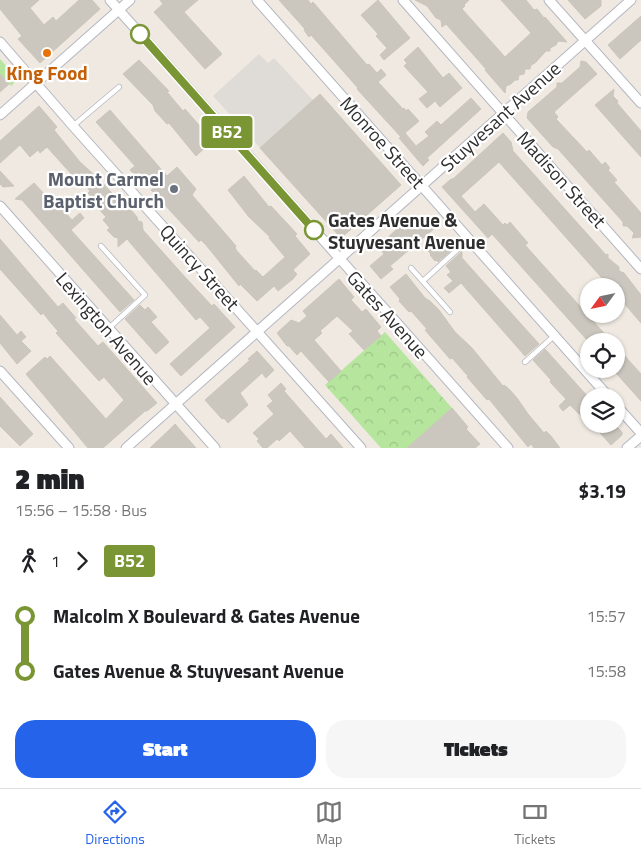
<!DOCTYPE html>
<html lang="en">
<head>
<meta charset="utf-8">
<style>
  :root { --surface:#fff; --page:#f6f6f6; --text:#202124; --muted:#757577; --line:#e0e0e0; --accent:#2563eb }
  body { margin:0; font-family:"Titillium Web",sans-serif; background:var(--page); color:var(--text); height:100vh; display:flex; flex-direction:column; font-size:19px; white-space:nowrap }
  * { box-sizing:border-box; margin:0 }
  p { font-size:16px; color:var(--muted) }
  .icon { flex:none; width:28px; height:28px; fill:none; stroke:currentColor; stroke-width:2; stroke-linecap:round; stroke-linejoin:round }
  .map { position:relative; height:448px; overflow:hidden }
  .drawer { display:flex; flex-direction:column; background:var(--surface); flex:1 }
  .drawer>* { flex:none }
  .badge { padding:0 10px; border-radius:4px; font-size:18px; line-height:32px }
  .needle { width:32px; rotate:237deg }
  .tools { position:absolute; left:580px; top:278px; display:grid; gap:10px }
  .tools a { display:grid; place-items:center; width:45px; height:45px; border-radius:50%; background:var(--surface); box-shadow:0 1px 4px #0004; font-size:25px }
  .map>.badge { position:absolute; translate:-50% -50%; box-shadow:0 0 0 2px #fff }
  .legs { display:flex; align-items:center; gap:8px; height:55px; padding:0 15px; font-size:16px }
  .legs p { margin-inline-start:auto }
  .head { display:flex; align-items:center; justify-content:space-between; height:85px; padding:0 15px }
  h1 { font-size:28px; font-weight:800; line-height:38px }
  .primary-button { display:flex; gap:10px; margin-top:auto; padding:10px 15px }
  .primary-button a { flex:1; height:58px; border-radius:20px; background:var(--accent); color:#fff; font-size:20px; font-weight:800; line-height:58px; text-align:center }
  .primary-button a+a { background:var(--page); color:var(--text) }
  ul { padding:0 15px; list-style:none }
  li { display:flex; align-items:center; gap:18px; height:55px; font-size:19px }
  li i { display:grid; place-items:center; width:8px; height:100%; margin:0 6px; background:currentColor }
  li i::after { content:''; width:12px; height:12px; margin:-6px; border:4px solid; border-radius:50%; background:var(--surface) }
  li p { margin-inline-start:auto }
  li:first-child i { background:linear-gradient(#0000 50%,currentColor 0) }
  li:last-child i { background:linear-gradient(currentColor 50%,#0000 0) }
  .menu { display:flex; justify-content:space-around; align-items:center; height:70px; border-top:1px solid var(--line); background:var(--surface); font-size:14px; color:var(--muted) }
  .menu a { display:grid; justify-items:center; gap:2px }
  .menu .current { color:var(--accent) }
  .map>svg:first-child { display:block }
  .park { fill:url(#park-crowns) }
  .garden { fill:#b6e59e }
  .plaza { fill:#dfdcd8 }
  .building { fill:#cbc7bf; stroke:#cbc5ba }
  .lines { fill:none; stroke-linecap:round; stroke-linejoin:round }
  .lane-casing { stroke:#b4b7c1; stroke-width:6 }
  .street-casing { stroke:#b4b7c1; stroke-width:11 }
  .lane { stroke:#fff; stroke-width:4.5 }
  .street { stroke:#fff; stroke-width:9 }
  .line-1-casing { stroke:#fff; stroke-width:11 }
  .line-1 { stroke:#799534; stroke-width:8 }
  .stop-1-dot { fill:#fff; stroke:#799534; stroke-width:2.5 }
  .food-dot { fill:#e8710a; stroke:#fff; stroke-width:2 }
  .worship-dot { fill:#6b7280; stroke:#fff; stroke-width:2 }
  .labels { text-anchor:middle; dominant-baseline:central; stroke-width:4.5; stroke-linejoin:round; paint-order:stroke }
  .food-label { font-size:19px; font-weight:bold; fill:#c56008; stroke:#fff }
  .street-label { font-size:19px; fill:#2e2e2e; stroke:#fff }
  .worship-label { font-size:19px; font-weight:bold; fill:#5b616d; stroke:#fff; text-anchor:end }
  .stop-label { font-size:19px; font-weight:bold; fill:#2e2e2e; stroke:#fff; text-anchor:start }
</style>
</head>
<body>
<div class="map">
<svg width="641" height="448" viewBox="0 0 641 448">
  <defs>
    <pattern id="park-crowns" width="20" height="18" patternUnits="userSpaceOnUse" patternTransform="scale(1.25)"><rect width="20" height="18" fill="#b6e59e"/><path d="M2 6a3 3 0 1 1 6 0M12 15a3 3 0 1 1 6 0" fill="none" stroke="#9dc588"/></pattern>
  </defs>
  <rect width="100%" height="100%" fill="#efe9e1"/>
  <path class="park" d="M 385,332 L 452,408 L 407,448 L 381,448 L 325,385 Z"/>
  <path class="garden" d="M 0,59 L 18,79 L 11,86 L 0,74 Z"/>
  <path class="plaza" d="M 259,54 L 268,63 L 274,58 L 313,100 L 260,148 L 213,96 Z"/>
  <path class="building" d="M 0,0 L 39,0 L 30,8 L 44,25 L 53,17 L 56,21 L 79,0 L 92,0 L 100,9 L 40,63 L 18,39 L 22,36 L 0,9 Z
    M 160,0 L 198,0 L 184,12 L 222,54 L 205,69 L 154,12 L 163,4 Z
    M 279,0 L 308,0 L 311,4 L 313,2 L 367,65 L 369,64 L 377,73 L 381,69 L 386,75 L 378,82 L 403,109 L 404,108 L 406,111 L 408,109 L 419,121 L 405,133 L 416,146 L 429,136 L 425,132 L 437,121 L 441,125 L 471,98 L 481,109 L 427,158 L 429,160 L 423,166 L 399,138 L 401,137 L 357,89 L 358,88 L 311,35 L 309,37 L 304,30 L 305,29 Z
    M 378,0 L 410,38 L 384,60 L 380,55 L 387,48 L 376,36 L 378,34 L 361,15 Z
    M 415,0 L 469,0 L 464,5 L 465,6 L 462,9 L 505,57 L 531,33 L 501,0 L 526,0 L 534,10 L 537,9 L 544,18 L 545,17 L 567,42 L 558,41 L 556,45 L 550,48 L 550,51 L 546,51 L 535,63 L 531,65 L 530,69 L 525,69 L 524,74 L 519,75 L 518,80 L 515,80 L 511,84 L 506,86 L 505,93 L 485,70 L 486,69 L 446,24 L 442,27 L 441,20 L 436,18 L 427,6 Z
    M 568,0 L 601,0 L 601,6 L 585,19 Z
    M 641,16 L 641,40 L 620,59 L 608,45 Z
    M 418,47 L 443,78 L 449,73 L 462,88 L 440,107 L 435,101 L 427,108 L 419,99 L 428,92 L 404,66 L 407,63 L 404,60 Z
    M 139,60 L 169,91 L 167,92 L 183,111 L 185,109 L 205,132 L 204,133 L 211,142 L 196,156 L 169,123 L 167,124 L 155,111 L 153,105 L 123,74 Z
    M 581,61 L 586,62 L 597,74 L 554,112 L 558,117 L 556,119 L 587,152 L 589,150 L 602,165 L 605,162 L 610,168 L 608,170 L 617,180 L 614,182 L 641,213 L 641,237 L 632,238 L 634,233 L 627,226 L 623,226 L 623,222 L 558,149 L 553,147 L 527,118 L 528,112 L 557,87 L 557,83 L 562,83 L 580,67 Z
    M 0,74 L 9,84 L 0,92 Z
    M 614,89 L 613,96 L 618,101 L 617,103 L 641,131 L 641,157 L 595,105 Z
    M 320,94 L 401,185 L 341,238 L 260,148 Z
    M 39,106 L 57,127 L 54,130 L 80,162 L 101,181 L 127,210 L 131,210 L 137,217 L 138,221 L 142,222 L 143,230 L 184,276 L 212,306 L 214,304 L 235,327 L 181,376 L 170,364 L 210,328 L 200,317 L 196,320 L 127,239 L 118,247 L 118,238 L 114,237 L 107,230 L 110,228 L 103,220 L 106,217 L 98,208 L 100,207 L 88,193 L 90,191 L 76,175 L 74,177 L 47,147 L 40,153 L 38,150 L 30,157 L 20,145 L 0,163 L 0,141 Z
    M 110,110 L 167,176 L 177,167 L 196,189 L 192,195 L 236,246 L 235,248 L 237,251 L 255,271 L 256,270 L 263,277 L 285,257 L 269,238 L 270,237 L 249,217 L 228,190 L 244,176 L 269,207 L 271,206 L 297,234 L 295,236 L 310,254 L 293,270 L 297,274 L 293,279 L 278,291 L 274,286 L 257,301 L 240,284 L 239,286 L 206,245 L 201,240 L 199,242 L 151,190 L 154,188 L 139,172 L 135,175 L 130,170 L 135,166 L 96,122 Z
    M 503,133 L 511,142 L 513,151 L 606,255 L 608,254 L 608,258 L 619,267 L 619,271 L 624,273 L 641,295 L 641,323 L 616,294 L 616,286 L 609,286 L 499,162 L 461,196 L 475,212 L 484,204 L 503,225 L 505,223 L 507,225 L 510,222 L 528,243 L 525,245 L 611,341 L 588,341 L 492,234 L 488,238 L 442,187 L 451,179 L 453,179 Z
    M 0,171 L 14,186 L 3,187 L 0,184 Z
    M 34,183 L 60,211 L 62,209 L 72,220 L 80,213 L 84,218 L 71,230 L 134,300 L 120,312 L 22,200 L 15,199 Z
    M 426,217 L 436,227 L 390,266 L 393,269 L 381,279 L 370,266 L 384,254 L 381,250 L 384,248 L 381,244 L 399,227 L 403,225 L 406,228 L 408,226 L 411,229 Z
    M 443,238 L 453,249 L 438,262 L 436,260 L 435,261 L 430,255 L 431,254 L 428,251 Z
    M 0,239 L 58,307 L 63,303 L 76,318 L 74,319 L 98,346 L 103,342 L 157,403 L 147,411 L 145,411 L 103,448 L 88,448 L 26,374 L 45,357 L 47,359 L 50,356 L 106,419 L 124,400 L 104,377 L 99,381 L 56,333 L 58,331 L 51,323 L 43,313 L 41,315 L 0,269 Z
    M 462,251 L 462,258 L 539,344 L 525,356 L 461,283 L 449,293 L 444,288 L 453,281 L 447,275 L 451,272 L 446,266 Z
    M 406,274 L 425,298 L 430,301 L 439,310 L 455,332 L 472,348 L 503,386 L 504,385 L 509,389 L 517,398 L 528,414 L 544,433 L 546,431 L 551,436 L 560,448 L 534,448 L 531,444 L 528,447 L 489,399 L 487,400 L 467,377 L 468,376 L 452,358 L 450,359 L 425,330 L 427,329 L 411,311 L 409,312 L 399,301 L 400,299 L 390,287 Z
    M 339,279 L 354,297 L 351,300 L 362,312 L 366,309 L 381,327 L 377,331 L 381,336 L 364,350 L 349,334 L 353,331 L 337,316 L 320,331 L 322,333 L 314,340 L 341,371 L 329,382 L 301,351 L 297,355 L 289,346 L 287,346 L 277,333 L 291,320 L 299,323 L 307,316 L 303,311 Z
    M 140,305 L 145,310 L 148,307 L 157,317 L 151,322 L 169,342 L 156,354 L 125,319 Z
    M 0,315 L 17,335 L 21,331 L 26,337 L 21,341 L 31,351 L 17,364 L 0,343 Z
    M 616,346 L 641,374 L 641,401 L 616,373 Z
    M 545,349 L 589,398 L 589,424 L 570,405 L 563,411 L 559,406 L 566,399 L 550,382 L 551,380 L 533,360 Z
    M 257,351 L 274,370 L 266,378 L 262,373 L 240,393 L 248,405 L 228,423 L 224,418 L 222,419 L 205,400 L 250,360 L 248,359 Z
    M 281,383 L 286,389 L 284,391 L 326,439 L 331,434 L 343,448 L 305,448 L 290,431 L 279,441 L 277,439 L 267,448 L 263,448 L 257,441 L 259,439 L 253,433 L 274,414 L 267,406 L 273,401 L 268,395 Z
    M 0,397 L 33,434 L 20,446 L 0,426 Z
    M 452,408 L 468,427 L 466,429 L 480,444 L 475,448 L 407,448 Z
    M 175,424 L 196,448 L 150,448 L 169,430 Z
    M 592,424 L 614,424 L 622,432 L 622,435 L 611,445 Z"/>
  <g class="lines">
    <defs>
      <path id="lane" d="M 73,126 L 119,87
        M 101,246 L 145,295 L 109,328
        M 411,268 L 450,312
        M 423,281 L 469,239
        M 525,362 L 554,336"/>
      <path id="street" d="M 110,0 L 508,448
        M 257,0 L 608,396
        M 403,0 L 641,269
        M 549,0 L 641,103
        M 0,42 L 73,126 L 361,448
        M 0,115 L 130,0
        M 0,206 L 215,448
        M 0,371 L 69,448
        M 616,405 L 641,433
        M 126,448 L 631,0
        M 627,448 L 641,436"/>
    </defs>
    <use href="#lane" class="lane-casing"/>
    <use href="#street" class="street-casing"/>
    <use href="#lane" class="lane"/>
    <use href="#street" class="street"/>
  </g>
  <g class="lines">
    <defs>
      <path id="line-1" d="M 140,34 L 314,230"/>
    </defs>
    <use href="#line-1" class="line-1-casing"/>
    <use href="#line-1" class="line-1"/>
  </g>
  <g class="stop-1-dot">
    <circle cx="140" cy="34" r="9"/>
    <circle cx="314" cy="230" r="9"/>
  </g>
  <circle class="food-dot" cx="47" cy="53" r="5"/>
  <circle class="worship-dot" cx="174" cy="189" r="5"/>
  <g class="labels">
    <g class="food-label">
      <text x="47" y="72">King Food</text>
    </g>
    <g class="street-label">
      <text transform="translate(500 116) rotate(-42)">Stuyvesant Avenue</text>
      <text transform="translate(383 142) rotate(48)">Monroe Street</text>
      <text transform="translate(562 179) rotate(48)">Madison Street</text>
      <text transform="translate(200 267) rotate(48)">Quincy Street</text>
      <text transform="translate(388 314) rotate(48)">Gates Avenue</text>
      <text transform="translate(107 328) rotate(49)">Lexington Avenue</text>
    </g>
    <g class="worship-label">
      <text x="164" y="178">Mount Carmel<tspan x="164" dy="22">Baptist Church</tspan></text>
    </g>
    <g class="stop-label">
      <text x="328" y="219">Gates Avenue &amp;<tspan x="328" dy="22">Stuyvesant Avenue</tspan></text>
    </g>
  </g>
</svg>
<div class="tools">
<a><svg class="needle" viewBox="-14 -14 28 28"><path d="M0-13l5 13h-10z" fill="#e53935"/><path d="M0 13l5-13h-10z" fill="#757577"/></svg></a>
<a><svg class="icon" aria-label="locate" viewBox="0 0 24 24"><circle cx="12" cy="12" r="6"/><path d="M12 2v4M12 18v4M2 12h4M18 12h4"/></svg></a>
<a><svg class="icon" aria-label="layers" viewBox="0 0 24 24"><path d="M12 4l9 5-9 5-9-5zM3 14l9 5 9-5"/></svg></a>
</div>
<b class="badge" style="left:227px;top:132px;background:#799534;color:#fff">B52</b>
</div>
<section class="drawer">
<div class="head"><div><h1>2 min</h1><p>15:56 – 15:58 · Bus</p></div><b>$3.19</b></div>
<div class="legs"><svg class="icon" aria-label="walk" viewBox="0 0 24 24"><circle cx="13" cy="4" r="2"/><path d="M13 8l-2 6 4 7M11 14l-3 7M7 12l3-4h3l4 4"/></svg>1<svg class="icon" aria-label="forward" viewBox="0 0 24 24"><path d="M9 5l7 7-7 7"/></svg><b class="badge" style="background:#799534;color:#fff">B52</b></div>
<ul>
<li><i style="color:#799534"></i><b>Malcolm X Boulevard &amp; Gates Avenue</b><p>15:57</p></li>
<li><i style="color:#799534"></i><b>Gates Avenue &amp; Stuyvesant Avenue</b><p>15:58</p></li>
</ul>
<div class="primary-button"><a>Start</a><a>Tickets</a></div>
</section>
<nav class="menu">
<a class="current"><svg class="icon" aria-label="directions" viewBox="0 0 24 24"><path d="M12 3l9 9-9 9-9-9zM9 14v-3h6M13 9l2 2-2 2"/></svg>Directions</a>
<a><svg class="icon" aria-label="map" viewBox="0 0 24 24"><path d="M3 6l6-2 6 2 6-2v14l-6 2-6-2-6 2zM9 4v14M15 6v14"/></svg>Map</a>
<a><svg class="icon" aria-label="tickets" viewBox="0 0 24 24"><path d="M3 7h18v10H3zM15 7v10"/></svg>Tickets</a>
</nav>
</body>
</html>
